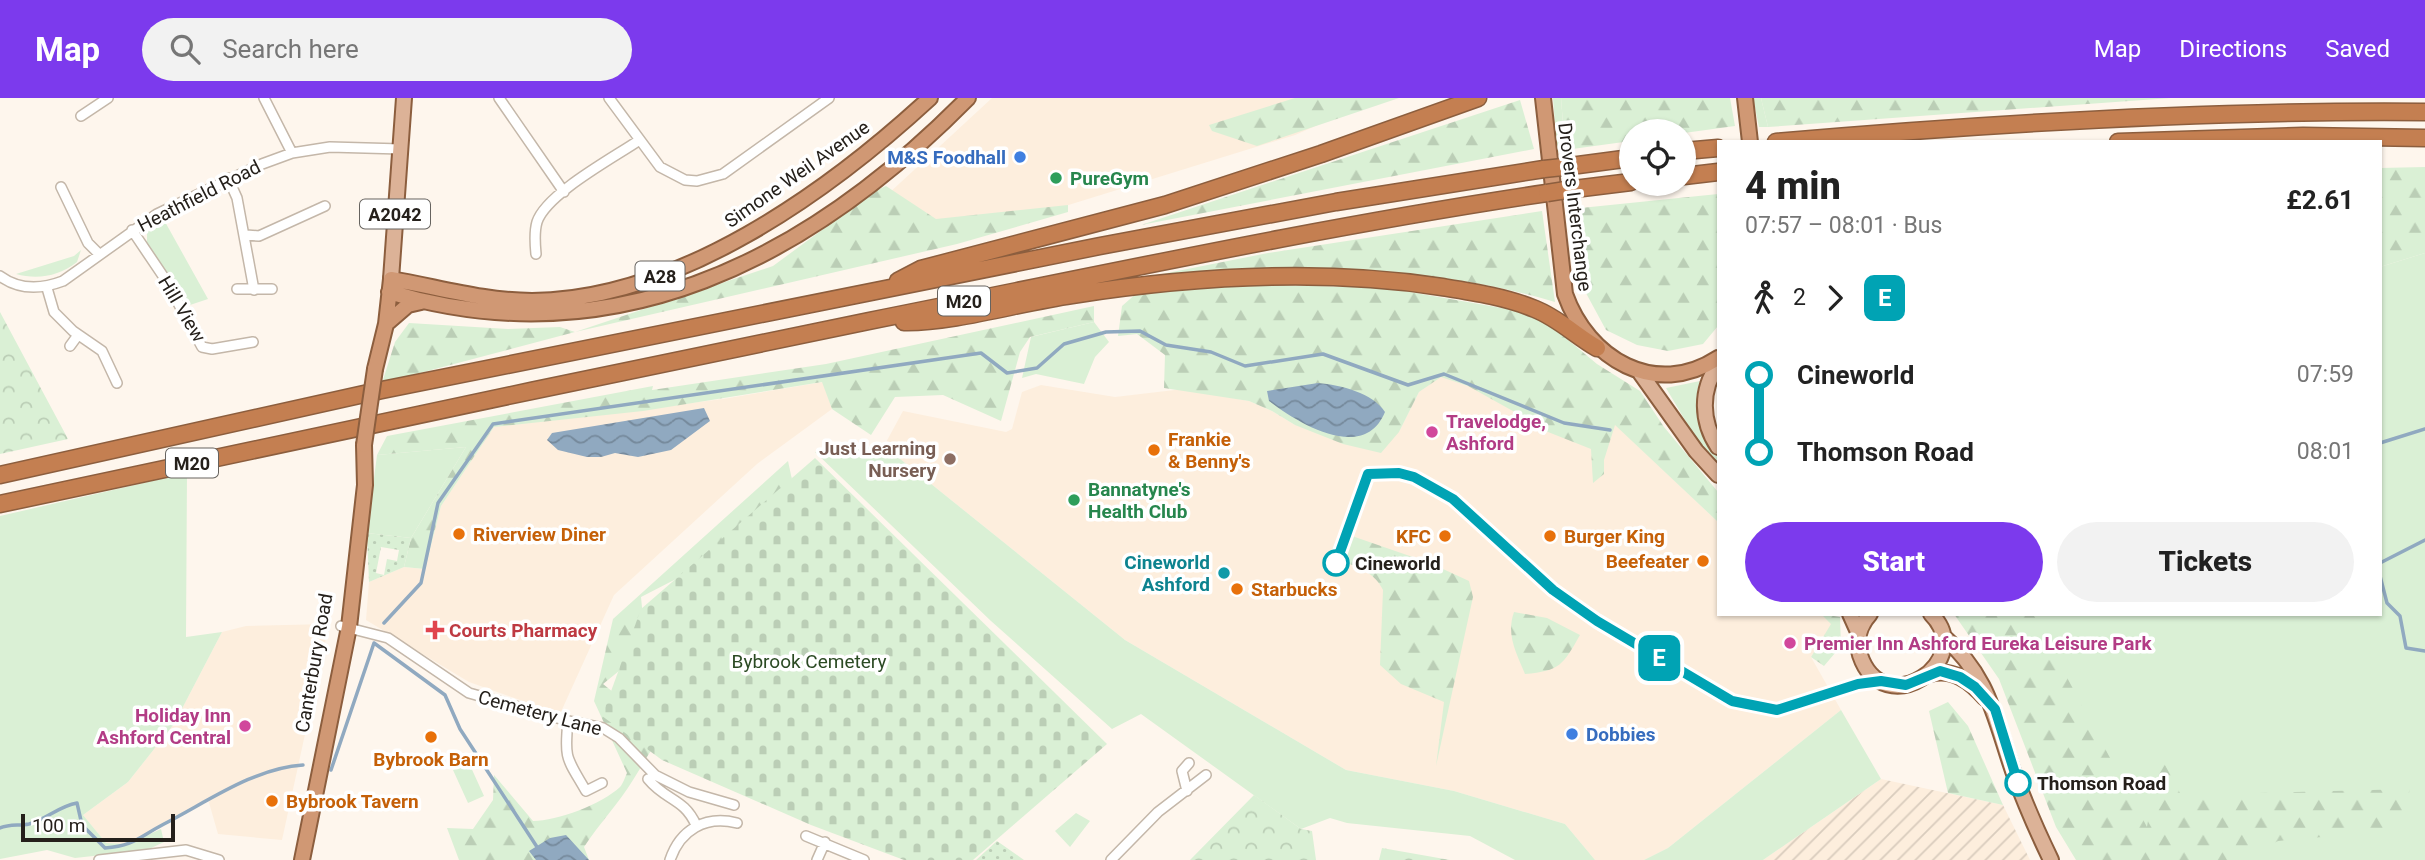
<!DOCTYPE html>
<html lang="en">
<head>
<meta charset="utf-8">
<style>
  :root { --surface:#fff; --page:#f2f2f2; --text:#222; --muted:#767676; --accent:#7c3aed }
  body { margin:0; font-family:Roboto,sans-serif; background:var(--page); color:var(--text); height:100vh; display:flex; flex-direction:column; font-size:26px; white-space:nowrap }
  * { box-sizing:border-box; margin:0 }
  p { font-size:23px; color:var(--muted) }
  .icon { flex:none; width:38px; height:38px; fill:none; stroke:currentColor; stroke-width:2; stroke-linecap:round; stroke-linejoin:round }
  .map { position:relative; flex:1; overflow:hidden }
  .side { position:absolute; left:1717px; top:42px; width:665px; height:476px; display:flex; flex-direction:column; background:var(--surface); border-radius:0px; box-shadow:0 2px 5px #0004 }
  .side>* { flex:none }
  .badge { padding:0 14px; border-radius:10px; font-size:24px; line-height:46px }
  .buttons { position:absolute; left:1619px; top:21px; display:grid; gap:14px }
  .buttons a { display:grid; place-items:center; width:77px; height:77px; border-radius:50%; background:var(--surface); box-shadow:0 2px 5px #0004; font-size:35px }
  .scale { position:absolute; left:21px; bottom:18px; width:154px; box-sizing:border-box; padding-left:7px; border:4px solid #25201b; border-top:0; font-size:19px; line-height:24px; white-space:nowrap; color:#25201b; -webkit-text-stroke:5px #fff; paint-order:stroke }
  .map>.badge { position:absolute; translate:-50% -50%; box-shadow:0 0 0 4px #fff }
  .legs { display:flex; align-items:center; gap:10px; height:77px; padding:0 28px; font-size:23px }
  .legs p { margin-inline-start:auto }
  .summary { display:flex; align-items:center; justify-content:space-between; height:119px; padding:0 28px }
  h1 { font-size:38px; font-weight:800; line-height:52px }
  .primary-button { display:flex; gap:14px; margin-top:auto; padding:14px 28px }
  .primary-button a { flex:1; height:80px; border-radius:42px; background:var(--accent); color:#fff; font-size:28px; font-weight:800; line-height:80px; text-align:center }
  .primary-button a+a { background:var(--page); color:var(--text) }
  ul { padding:0 28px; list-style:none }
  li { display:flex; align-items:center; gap:24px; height:77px; font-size:26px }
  li i { display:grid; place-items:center; width:10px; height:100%; margin:0 9px; background:currentColor }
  li i::after { content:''; width:18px; height:18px; margin:-9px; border:5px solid; border-radius:50%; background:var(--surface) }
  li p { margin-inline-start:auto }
  li:first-child i { background:linear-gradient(#0000 50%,currentColor 0) }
  li:last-child i { background:linear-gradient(currentColor 50%,#0000 0) }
  header { display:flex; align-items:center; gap:42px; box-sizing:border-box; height:98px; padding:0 35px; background:var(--accent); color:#fff }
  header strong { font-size:33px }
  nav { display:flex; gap:38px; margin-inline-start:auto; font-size:24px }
  .search { width:490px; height:63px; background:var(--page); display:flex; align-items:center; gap:18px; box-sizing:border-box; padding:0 24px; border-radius:38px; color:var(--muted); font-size:26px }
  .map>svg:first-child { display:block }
  .built { fill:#fdeedd }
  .industrial { fill:url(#industrial-furrows) }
  .grass { fill:#daf0d5 }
  .forest { fill:url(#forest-firs) }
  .cemetery { fill:url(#cemetery-stones) }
  .park { fill:url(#park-crowns) }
  .garden { fill:url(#garden-dots); fill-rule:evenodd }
  .water { fill:url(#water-waves) }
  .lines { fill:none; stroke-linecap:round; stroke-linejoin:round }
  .stream { stroke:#90a9c0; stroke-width:3.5 }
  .minor-casing { stroke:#c4b7a9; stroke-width:12 }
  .primary-casing { stroke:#8c5e3e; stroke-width:18 }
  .trunk-casing { stroke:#8c5e3e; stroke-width:18 }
  .motorway-casing { stroke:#8c5e3e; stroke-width:19 }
  .minor { stroke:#fff; stroke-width:9 }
  .primary { stroke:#dcb297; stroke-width:14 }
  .trunk { stroke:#d09874; stroke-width:14 }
  .motorway { stroke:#c47f51; stroke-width:16 }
  .trunk-bridge-casing { stroke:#8c5e3e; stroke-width:18; stroke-linecap:butt }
  .motorway-bridge-casing { stroke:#8c5e3e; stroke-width:19; stroke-linecap:butt }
  .trunk-bridge { stroke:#d09874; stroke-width:14 }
  .motorway-bridge { stroke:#c47f51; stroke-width:16 }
  .line-1-casing { stroke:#fff; stroke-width:16 }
  .line-1 { stroke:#00a3b4; stroke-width:10 }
  .shop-dot { fill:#3f7fe0; stroke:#fff; stroke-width:2.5 }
  .leisure-dot { fill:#2e9e5b; stroke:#fff; stroke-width:2.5 }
  .hotel-dot { fill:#d1479c; stroke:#fff; stroke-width:2.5 }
  .food-dot { fill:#e8710a; stroke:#fff; stroke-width:2.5 }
  .education-dot { fill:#8d6e63; stroke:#fff; stroke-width:2.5 }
  .stop-1-dot { fill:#fff; stroke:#00a3b4; stroke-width:3.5 }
  .culture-dot { fill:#0f9aa8; stroke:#fff; stroke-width:2.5 }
  .health-dot { fill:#e0444e; stroke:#fff; stroke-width:2.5 }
  .labels { text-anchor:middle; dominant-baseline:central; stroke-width:7; stroke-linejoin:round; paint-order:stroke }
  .shield { fill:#fff; stroke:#66635f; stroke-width:2 }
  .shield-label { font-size:18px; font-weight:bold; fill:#25201b }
  .shop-label { font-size:19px; font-weight:bold; fill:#366cbe; stroke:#fff; text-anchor:end }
  .street-label { font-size:19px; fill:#25201b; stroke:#fff }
  .leisure-label { font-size:19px; font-weight:bold; fill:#27864d; stroke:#fff; text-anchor:start }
  .hotel-label { font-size:19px; font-weight:bold; fill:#b23c85; stroke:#fff; text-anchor:start }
  .food-label { font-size:19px; font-weight:bold; fill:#c56008; stroke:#fff; text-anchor:start }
  .education-label { font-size:19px; font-weight:bold; fill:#785e54; stroke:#fff; text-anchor:end }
  .culture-label { font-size:19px; font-weight:bold; fill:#0d838f; stroke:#fff; text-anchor:end }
  .stop-label { font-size:19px; font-weight:bold; fill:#25201b; stroke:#fff; text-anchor:start }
  .health-label { font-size:19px; font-weight:bold; fill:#be3a42; stroke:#fff; text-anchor:start }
  .park-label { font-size:19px; fill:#2b4a23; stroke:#fff }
</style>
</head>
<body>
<header>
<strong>Map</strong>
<div class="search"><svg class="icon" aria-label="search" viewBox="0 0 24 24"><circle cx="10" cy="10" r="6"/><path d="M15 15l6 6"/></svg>Search here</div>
<nav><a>Map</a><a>Directions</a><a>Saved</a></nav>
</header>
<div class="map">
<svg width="2425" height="762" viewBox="0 0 2425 762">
  <defs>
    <pattern id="industrial-furrows" width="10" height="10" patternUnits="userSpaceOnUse" patternTransform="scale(1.75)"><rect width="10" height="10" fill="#fdeedd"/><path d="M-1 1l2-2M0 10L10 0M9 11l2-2" fill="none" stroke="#d9ccbd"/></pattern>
    <pattern id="forest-firs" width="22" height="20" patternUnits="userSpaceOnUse" patternTransform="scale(1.75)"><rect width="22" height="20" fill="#daf0d5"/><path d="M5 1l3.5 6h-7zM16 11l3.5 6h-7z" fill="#bbceb6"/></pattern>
    <pattern id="cemetery-stones" width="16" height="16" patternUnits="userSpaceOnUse" patternTransform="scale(1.75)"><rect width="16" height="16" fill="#daf0d5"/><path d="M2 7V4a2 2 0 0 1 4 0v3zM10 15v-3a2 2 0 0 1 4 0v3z" fill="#bbceb6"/></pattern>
    <pattern id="park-crowns" width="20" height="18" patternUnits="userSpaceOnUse" patternTransform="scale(1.75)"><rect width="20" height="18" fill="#daf0d5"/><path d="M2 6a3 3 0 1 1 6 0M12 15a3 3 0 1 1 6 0" fill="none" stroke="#bbceb6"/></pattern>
    <pattern id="garden-dots" width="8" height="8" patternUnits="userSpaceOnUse" patternTransform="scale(1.75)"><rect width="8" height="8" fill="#daf0d5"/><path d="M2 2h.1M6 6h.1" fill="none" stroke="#bbceb6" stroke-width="1.8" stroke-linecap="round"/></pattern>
    <pattern id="water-waves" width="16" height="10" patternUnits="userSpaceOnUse" patternTransform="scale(1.75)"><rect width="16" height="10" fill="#90a9c0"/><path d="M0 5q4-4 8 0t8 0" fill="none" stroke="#75899b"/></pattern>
  </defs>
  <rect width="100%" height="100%" fill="#fef6ed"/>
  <path class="built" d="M 992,0 L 1379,0 L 1295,37 L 936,148 L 887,97 Z
    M 1441,278 L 1525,310 L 1615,326 L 1718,424 L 1718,516 L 1821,516 L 1832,526 L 1811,559 L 1841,612 L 1668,750 L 1644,762 L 1595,762 L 1565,726 L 1454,693 L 1346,672 L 1125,542 L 884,348 L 903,313 L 1006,334 L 1012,331 L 1022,294 L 1041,287 L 1115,299 L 1183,291 L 1249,303 L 1272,313 L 1295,327 L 1399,334 L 1419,294 Z
    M 823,284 L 832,311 L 757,366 L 614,497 L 560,616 L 469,584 L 366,522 L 369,484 L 404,469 L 425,471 L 441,408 L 494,329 L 723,301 Z
    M 329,526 L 282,742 L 218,736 L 208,701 L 127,746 L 106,745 L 83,717 L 128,684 L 174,626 L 222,534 L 246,528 Z"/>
  <path class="industrial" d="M 1881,681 L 2003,707 L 2030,762 L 1763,762 Z"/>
  <path class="grass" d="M 1553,0 L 1561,0 L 1565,52 L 1557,54 Z
    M 1753,0 L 1761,0 L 1768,29 L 1759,29 Z
    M 164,122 L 208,201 L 187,208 L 147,145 L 147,134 Z
    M 81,152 L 77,164 C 59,178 38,182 16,176 L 74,158 Z
    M 2425,155 L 2425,762 L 2113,762 L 2017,516 L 2380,516 L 2380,169 Z
    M 1094,224 L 1109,244 L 1095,259 L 1084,286 L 1036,276 L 1022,280 L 1031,239 Z
    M 1700,283 C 1691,312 1699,338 1718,360 L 1718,368 L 1695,339 L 1666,290 Z
    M 884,348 L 1125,542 L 1346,672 L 1454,693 L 1565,726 L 1595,762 L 1515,762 L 1470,738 L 1347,725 L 1330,720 L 1301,731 L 1141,616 L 1112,631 L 991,523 L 815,354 Z
    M 466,349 L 411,440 L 367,435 L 377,357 Z
    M 187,375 L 186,539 L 222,534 L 174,626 L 128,684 L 83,717 L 106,745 L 127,746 L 161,731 L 164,744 L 147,752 L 75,760 L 47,752 L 0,761 L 0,418 Z
    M 1841,612 L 1881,681 L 1763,762 L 1644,762 L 1668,750 Z
    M 469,665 L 484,698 L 468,705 L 453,672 Z
    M 1076,715 L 1090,723 L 1070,749 L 1055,733 Z"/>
  <path class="forest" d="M 1295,0 L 1399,0 L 1257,48 L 1212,33 L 1209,27 Z
    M 1561,0 L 1730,0 L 1735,28 L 1684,35 L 1631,33 L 1631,43 L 1565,52 Z
    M 1761,0 L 2171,0 L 1768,29 Z
    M 1520,2 L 1534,51 L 1141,127 Z
    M 2425,69 L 2425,155 L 2380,169 L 2380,70 Z
    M 886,88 L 936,121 L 1068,107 L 1068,114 L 957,146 L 575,234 L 382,285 L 395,244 L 409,225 L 508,231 L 560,229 L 575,234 L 773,168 L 875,93 Z
    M 1718,96 L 1718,228 L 1703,246 L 1668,253 L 1637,247 L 1606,232 L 1580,184 L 1571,111 Z
    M 1542,113 L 1555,204 C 1422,164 1283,169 1147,179 L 1268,155 Z
    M 1238,186 L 1387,190 L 1519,213 L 1549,226 L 1597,266 L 1640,293 L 1664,329 L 1718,394 L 1718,424 L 1615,327 L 1604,362 L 1604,376 L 1593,385 L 1591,351 L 1518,322 L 1520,317 L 1468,288 L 1441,279 L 1419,294 L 1399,334 L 1381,355 L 1343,346 L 1295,327 L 1272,313 L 1249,303 L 1164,290 L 1165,257 L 1137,236 L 1118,238 L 1122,208 L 1138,194 Z
    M 1094,208 L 1094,224 L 1030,239 L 1020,254 L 1001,323 L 943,297 L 895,299 L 871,337 L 832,311 L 822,284 L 643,313 L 494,329 L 441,408 L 425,471 L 404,469 L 411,440 L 466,349 L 377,357 L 387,338 L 653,288 L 652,292 L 826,266 Z
    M 788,363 L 794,391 L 717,460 L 641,499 L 646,551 L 603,586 L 664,635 C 651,650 644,665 633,682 C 619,705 599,726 584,749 L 589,762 L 459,762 L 447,730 L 473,731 L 493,702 L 494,677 L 533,723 C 557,723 602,706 620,689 C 623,686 625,679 627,675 L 594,603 L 613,521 Z
    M 1352,438 L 1430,465 L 1469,483 L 1473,499 L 1436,668 L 1444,604 L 1401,586 L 1380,567 L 1383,492 C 1375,475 1361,471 1345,464 Z
    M 1514,514 L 1547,520 L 1580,537 C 1563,567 1560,573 1525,576 C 1516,554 1506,537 1514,514 Z
    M 1821,516 L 1840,519 L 1841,548 L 1824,568 L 1811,559 L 1831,526 Z
    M 1954,516 L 2033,516 L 2147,729 L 2159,655 L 2181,697 L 2410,691 L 2400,732 L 2278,743 L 2241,762 L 2076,762 L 2056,729 L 1999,581 Z
    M 1948,604 L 1968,628 L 2003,707 L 1948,695 L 1929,613 Z"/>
  <path class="cemetery" d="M 815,360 L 1107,646 L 973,762 L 904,762 L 811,727 L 662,662 L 602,618 L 641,511 Z"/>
  <path class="park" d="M 0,214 L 68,341 L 0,356 Z
    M 1254,697 L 1301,731 L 1312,733 L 1316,762 L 1190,762 Z
    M 1382,750 L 1450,762 L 1379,762 Z"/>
  <path class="garden" d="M 367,435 L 411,440 L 404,469 L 369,484 ZM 381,449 L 399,452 L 397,463 L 387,461 L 384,477 L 376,475 Z
    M 997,743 L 1024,762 L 976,762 Z"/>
  <path class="water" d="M 1318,285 C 1341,287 1373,295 1385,314 C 1364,365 1299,326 1269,303 L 1267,293 Z
    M 704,310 L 710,323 L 671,352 L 638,359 L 615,355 L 601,359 L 587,359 L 558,352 L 547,342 L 552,335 Z
    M 566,737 L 589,762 L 536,762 L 529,753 L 550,740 Z"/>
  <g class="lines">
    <path class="stream" d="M 2380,345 L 2425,331
      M 2380,465 L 2425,442
      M 2380,478 L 2387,505 L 2400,518 L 2406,550 L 2425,553
      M 384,525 L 421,485 L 438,405 L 493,326 L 981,255 L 1007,275 L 1037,270 L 1064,246 L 1106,234 L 1140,233 L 1166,247 L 1211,254 L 1245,268 L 1323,256 L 1408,287 L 1444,276 L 1564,325 L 1610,332
      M 331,672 L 374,545 L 445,597 L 460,631 L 539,752
      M 0,730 C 9,726 19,728 29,726 C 47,721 59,708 77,705 L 82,727 L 105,750 C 134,748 139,739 164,726 C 207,704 254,670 303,667"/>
    <defs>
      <path id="minor" d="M 264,0 L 292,55
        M 499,0 L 564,94
        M 609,0 L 660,69 L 685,82 L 697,83 L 723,76 L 829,0
        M 81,18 L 108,0
        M 228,80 L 237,100 L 254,192
        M 61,89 L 88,145 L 99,156
        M 132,132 L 165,181 L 202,249 L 212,251 L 253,244
        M 246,137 L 259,138 L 325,108
        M 536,156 C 535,146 534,134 537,124 C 546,96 613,60 638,43
        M 0,178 C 19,192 42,191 63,183 L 157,116 L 262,66 L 292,55 L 330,49 L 401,51
        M 47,190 L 54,214 L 73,233 L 102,253 L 117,285
        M 237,191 L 272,191
        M 70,248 L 78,237
        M 341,528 L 388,540 L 469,595 L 568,623 L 603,630 L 619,640 L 655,677 L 689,694 L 734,707
        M 568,623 C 564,662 567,660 586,693 L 602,685
        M 648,681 C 666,703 684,700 696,727
        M 1187,693 L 1182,673 L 1189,665
        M 806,738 L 864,762
        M 99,762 L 186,752 L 219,762
        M 670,762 C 680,732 705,717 737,725
        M 817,762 L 825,744
        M 1111,762 L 1158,714 L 1206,677"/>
      <path id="primary" d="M 391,181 L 404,0
        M 1718,267 C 1700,292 1701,324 1718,349
        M 1641,276 L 1696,353 L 1718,377
        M 1850,516 L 1859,536
        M 1870,516 C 1860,527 1855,542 1860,557 C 1883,626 1978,563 1931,516
        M 1942,537 C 1989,578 1994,618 2013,673 C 2024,703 2037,733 2051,762
        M 1930,576 C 1953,570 1970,583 1985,600"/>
      <path id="trunk" d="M 1543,0 L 1565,196 C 1588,261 1655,301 1718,260
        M 1745,0 L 1750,44
        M 389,194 C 616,262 810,160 968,0
        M 386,226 L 408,207 L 421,204
        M 375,271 L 386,226 L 391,181 C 438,189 484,203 532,203 C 677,202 827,95 930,0
        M 302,762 L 349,529 L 365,387 L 364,347"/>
      <path id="motorway" d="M 1776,44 C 1993,25 2208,12 2425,14
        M 2118,44 L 2303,38 L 2425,40
        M 1684,53 L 1718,50
        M 1563,69 L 1631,60
        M 1684,78 L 1718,74
        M 1566,92 L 1631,84
        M 898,183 L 921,171 L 1165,107 L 1321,56 L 1478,0
        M 904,224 C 953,225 1022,204 1072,197 C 1194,178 1320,170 1442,189 C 1473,194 1506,199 1535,211 C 1558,220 1576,238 1597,250
        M 0,377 L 382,292 L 1100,148 L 1336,104 L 1544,71
        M 0,406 C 289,344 579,282 869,223 C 1095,178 1319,129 1547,95"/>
    </defs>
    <use href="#minor" class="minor-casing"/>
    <use href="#primary" class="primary-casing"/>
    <use href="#trunk" class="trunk-casing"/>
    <use href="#motorway" class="motorway-casing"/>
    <use href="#minor" class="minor"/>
    <use href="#primary" class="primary"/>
    <use href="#trunk" class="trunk"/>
    <use href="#motorway" class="motorway"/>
    <defs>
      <path id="trunk-bridge" d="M 364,347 L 375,271"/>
      <path id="motorway-bridge" d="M 1544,71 L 1563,69
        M 1547,95 L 1566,92"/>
    </defs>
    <use href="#trunk-bridge" class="trunk-bridge-casing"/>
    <use href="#motorway-bridge" class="motorway-bridge-casing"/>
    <use href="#trunk-bridge" class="trunk-bridge"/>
    <use href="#motorway-bridge" class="motorway-bridge"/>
  </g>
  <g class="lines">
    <defs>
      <path id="line-1" d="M 1336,465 L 1368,376 L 1399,375 L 1414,379 L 1453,401 L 1553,492 L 1597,523 L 1732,603 L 1777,612 L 1858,586 L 1881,583 L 1906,587 L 1940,573 L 1960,579 L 1975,589 L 1995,611 L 2018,685"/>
    </defs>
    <use href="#line-1" class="line-1-casing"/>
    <use href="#line-1" class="line-1"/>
  </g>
  <g class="shop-dot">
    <circle cx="1020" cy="59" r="7"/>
    <circle cx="1572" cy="636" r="7"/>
  </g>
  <g class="leisure-dot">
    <circle cx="1056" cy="80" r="7"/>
    <circle cx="1074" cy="402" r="7"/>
  </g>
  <g class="hotel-dot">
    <circle cx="1432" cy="334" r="7"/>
    <circle cx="1790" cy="545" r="7"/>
    <circle cx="245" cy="628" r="7"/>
  </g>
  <g class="food-dot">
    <circle cx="1154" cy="352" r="7"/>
    <circle cx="459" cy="436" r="7"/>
    <circle cx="1445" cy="438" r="7"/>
    <circle cx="1550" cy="438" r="7"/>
    <circle cx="1703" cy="463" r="7"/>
    <circle cx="1237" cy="491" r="7"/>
    <circle cx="431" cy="639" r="7"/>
    <circle cx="272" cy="703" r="7"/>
  </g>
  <circle class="education-dot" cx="950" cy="361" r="7"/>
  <g class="stop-1-dot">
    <circle cx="1336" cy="465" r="12"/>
    <circle cx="2018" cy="685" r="12"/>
  </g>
  <circle class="culture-dot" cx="1224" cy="475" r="7"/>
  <path class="health-dot" d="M431.5 521.5h7v7h7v7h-7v7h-7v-7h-7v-7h7z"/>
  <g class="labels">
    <g class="shield">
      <rect x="360" y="101.5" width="70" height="29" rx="5"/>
      <rect x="635.5" y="163.5" width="49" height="29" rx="5"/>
      <rect x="938" y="188.5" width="52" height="29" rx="5"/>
      <rect x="166" y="350.5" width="52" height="29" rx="5"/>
    </g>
    <g class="shield-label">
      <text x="395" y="116">A2042</text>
      <text x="660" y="178">A28</text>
      <text x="964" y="203">M20</text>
      <text x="192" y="365">M20</text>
    </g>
    <g class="shop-label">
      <text x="1006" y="59">M&amp;S Foodhall</text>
      <text x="1586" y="636" text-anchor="start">Dobbies</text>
    </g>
    <g class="street-label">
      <text transform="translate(797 76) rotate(-35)">Simone Weil Avenue</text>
      <text transform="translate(199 98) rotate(-27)">Heathfield Road</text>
      <text transform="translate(1575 109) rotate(83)">Drovers Interchange</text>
      <text transform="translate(182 211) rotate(59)">Hill View</text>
      <text transform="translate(314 565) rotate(-80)">Canterbury Road</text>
      <text transform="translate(540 615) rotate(15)">Cemetery Lane</text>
    </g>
    <g class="leisure-label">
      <text x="1070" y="80">PureGym</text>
      <text x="1088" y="391">Bannatyne's<tspan x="1088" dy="22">Health Club</tspan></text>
    </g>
    <g class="hotel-label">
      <text x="1446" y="323">Travelodge,<tspan x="1446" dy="22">Ashford</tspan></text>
      <text x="1804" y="545">Premier Inn Ashford Eureka Leisure Park</text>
      <text x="231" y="617" text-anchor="end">Holiday Inn<tspan x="231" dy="22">Ashford Central</tspan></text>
    </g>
    <g class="food-label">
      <text x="1168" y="341">Frankie<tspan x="1168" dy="22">&amp; Benny's</tspan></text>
      <text x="473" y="436">Riverview Diner</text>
      <text x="1431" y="438" text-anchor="end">KFC</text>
      <text x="1564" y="438">Burger King</text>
      <text x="1689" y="463" text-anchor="end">Beefeater</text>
      <text x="1251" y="491">Starbucks</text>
      <text x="431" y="661" text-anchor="middle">Bybrook Barn</text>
      <text x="286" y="703">Bybrook Tavern</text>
    </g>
    <g class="education-label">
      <text x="936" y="350">Just Learning<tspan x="936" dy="22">Nursery</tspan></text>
    </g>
    <g class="culture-label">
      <text x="1210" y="464">Cineworld<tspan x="1210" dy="22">Ashford</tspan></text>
    </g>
    <g class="stop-label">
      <text x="1355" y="465">Cineworld</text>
      <text x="2037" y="685">Thomson Road</text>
    </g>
    <g class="health-label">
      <text x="449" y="532">Courts Pharmacy</text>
    </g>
    <g class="park-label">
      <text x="809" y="563">Bybrook Cemetery</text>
    </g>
  </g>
</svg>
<div class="buttons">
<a><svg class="icon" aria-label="locate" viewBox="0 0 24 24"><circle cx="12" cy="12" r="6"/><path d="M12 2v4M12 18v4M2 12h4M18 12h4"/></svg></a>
</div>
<div class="scale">100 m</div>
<b class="badge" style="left:1659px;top:560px;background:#00a3b4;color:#fff">E</b>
<section class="side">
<div class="summary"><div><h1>4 min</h1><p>07:57 – 08:01 · Bus</p></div><b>£2.61</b></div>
<div class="legs"><svg class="icon" aria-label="walk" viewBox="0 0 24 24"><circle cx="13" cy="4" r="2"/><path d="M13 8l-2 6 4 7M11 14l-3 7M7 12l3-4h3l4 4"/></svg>2<svg class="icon" aria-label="forward" viewBox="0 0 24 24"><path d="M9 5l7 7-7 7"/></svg><b class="badge" style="background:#00a3b4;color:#fff">E</b></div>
<ul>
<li><i style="color:#00a3b4"></i><b>Cineworld</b><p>07:59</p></li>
<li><i style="color:#00a3b4"></i><b>Thomson Road</b><p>08:01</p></li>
</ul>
<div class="primary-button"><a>Start</a><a>Tickets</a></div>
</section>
</div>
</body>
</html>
